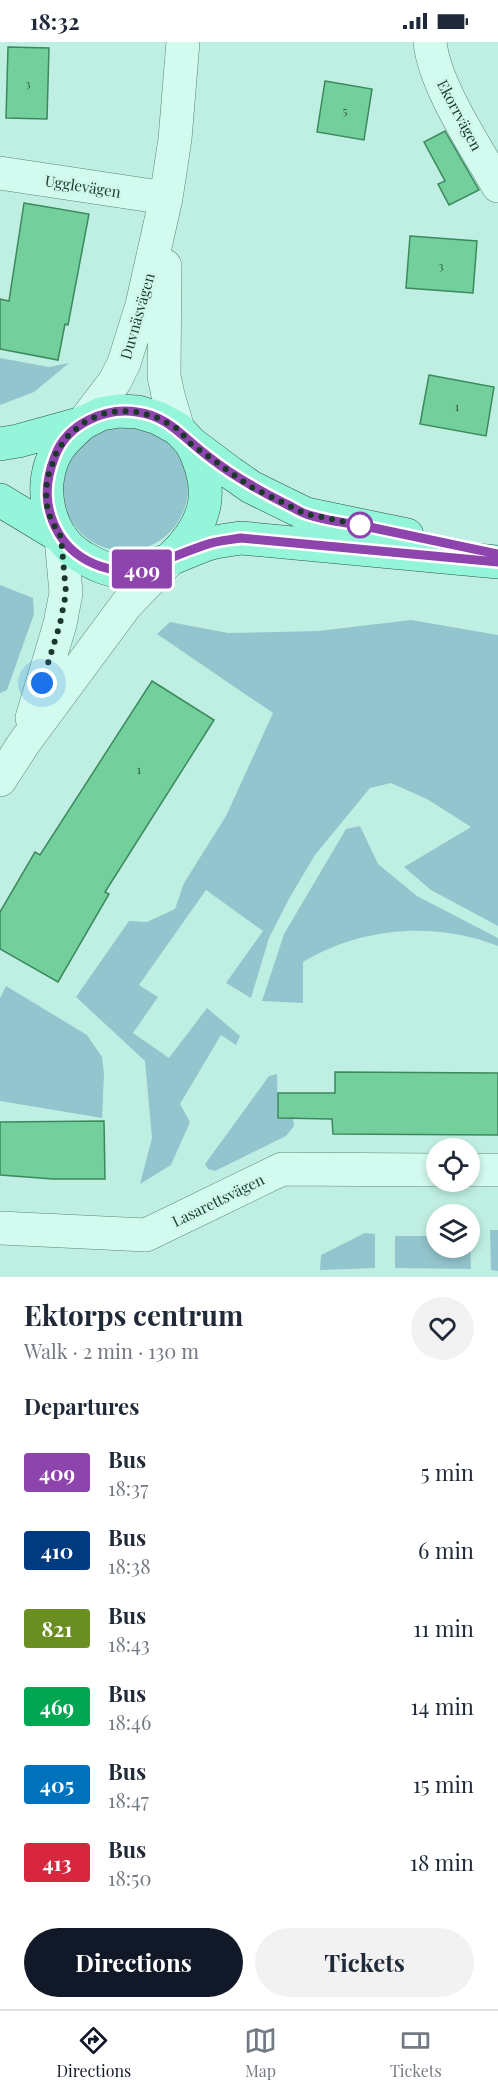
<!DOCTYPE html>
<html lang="en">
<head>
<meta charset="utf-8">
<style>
  :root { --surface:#fff; --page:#f2f2f3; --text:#1f2937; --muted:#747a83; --line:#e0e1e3; --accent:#111827 }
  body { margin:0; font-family:"Playfair Display",serif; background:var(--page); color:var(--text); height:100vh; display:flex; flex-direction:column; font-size:22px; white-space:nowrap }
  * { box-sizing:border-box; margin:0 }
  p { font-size:20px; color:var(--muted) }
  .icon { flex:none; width:33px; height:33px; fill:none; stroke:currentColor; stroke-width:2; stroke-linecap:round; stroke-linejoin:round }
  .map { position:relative; height:1235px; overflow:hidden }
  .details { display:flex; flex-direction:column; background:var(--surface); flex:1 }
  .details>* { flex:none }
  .badge { padding:0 12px; border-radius:4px; font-size:21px; line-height:39px }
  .buttons { position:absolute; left:426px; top:1096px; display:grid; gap:12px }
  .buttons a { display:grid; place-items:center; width:54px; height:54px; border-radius:50%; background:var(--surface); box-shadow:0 3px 9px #0003; font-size:30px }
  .you { position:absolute; width:30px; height:30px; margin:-15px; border:4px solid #fff; border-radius:50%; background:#1a73e8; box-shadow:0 0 0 9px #1a73e833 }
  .map>.badge { position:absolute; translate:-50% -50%; box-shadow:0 0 0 3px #fff }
  h2 { padding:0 24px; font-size:22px; line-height:54px }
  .round { display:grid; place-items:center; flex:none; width:63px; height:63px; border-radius:32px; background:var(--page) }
  .head { display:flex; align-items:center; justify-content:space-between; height:102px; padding:0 24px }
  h1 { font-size:28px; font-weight:700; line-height:45px }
  .cta { display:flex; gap:12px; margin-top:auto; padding:12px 24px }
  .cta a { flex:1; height:69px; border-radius:36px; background:var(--accent); color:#fff; font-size:24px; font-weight:700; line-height:69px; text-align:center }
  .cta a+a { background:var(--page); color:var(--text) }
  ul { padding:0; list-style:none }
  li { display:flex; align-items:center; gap:18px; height:78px; padding:0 24px }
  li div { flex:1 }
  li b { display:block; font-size:22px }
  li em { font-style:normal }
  li .badge { min-width:66px; font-weight:700; text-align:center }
  .status { display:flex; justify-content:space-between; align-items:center; height:42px; padding:0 30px; background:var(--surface); direction:ltr }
  .status svg { height:16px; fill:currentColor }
  .tab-bar { display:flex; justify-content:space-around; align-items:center; height:84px; border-top:2px solid var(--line); background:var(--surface); font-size:16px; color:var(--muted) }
  .tab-bar a { display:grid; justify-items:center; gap:3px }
  .tab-bar .on { color:var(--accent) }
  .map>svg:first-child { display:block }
  .green { fill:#93c5ce }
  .building { fill:#73cf9c; stroke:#3b895d; stroke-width:1.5 }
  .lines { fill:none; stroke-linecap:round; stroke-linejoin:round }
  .minor-casing { stroke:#578973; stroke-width:34 }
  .major-casing { stroke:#2b5641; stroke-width:34 }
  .minor { stroke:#d2faef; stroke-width:33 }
  .major { stroke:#94f5da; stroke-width:33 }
  .line-casing { stroke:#fff; stroke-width:14 }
  .line { stroke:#8e44ad; stroke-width:9 }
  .walk { stroke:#1c382a; stroke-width:6; stroke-dasharray:0 10.8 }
  .stop-dot { fill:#fff; stroke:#8e44ad; stroke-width:3 }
  .labels { text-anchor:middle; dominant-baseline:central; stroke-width:5; stroke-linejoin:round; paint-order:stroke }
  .number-label { font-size:12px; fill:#325e46 }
  .street-label { font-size:15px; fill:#1c382a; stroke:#cff7ec }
</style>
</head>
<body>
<div class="status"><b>18:32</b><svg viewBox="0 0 49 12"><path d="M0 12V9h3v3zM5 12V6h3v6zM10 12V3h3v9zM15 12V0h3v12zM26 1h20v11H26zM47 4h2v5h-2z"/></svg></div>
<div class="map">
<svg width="498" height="1235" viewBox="0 0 498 1235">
  <rect width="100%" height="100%" fill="#bfefe2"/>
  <path class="green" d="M 0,316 L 49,325 L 69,321 L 34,350 L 0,363 Z
    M62 446a63 63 0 1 1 126 0a63 63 0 1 1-126 0Z
    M 0,543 L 33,556 L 34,572 L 7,648 L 0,651 Z
    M 411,578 L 498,593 L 498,884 L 431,848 L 404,825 L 471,785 L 427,757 L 391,741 L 370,746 L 315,813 L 290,855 L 269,896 L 251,956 L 226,941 L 263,889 L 206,848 L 139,943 L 158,955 L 133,991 L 169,1016 L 207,966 L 240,994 L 236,1003 L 221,993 L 180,1062 L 190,1080 L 171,1123 L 140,1142 L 152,1096 L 145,1019 L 76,955 L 129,879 L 147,880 L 175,867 L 184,841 L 226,774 L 273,671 L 157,592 L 170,580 L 228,591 L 318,589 Z
    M 360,784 L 378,822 L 417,854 L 498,896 L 498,904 C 435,879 361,885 303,920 L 303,961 L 262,959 L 284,892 L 346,787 Z
    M 6,944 L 87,993 L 102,1015 L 104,1032 L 102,1076 L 0,1059 L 0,956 Z
    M 277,1032 L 278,1076 L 293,1076 L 294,1084 L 286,1094 L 215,1129 L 208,1127 L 205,1122 L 269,1034 Z
    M 490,1188 L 498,1188 L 498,1229 L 491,1228 Z
    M 365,1191 L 375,1192 L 375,1226 L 320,1228 L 321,1213 Z
    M 470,1193 L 471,1227 L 395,1226 L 395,1194 L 436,1194 L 436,1206 L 470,1206 Z"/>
  <path class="building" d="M 8,5 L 49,6 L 47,77 L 6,76 Z
    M 325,39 L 372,47 L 364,98 L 317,90 Z
    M 445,89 L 479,148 L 449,163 L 438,142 L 445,139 L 424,100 Z
    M 24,161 L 89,172 L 68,283 L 65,282 L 58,318 L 0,307 L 0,257 L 9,259 Z
    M 410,194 L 477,199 L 473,251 L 406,246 Z
    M 429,333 L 494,345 L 486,394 L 420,382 Z
    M 152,639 L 214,678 L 105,850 L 109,852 L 58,940 L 0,907 L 0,870 L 35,810 L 40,813 Z
    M 335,1030 L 498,1031 L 498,1093 L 333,1092 L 332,1077 L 278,1076 L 278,1051 L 335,1051 Z
    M 104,1079 L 105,1137 L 53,1137 L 0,1133 L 0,1080 Z"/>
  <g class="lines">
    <defs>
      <path id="minor" d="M 430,0 C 434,43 476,105 498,144
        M 0,131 L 166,156
        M 165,224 L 164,334 L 168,353 L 178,387
        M 83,381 L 115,339 L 124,321 L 142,263 L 166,156 L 175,97 L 183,0
        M 32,676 L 60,582 L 66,551 L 61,495
        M 0,738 L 24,701 L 126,563 L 172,515
        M 470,1128 L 498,1128
        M 0,1186 L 146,1193 L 282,1127 L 436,1128"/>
      <path id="major" d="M 83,381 C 74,389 65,397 58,407 C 36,442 47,495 84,516 C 94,522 106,528 118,529 C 149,530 175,514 205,503 C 216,499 229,498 241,496 L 498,520
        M 0,402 L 18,399 L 83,381 L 101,372 L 119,369 L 138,370 L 158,376 L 178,387 L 191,401 L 231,431 L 251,445 L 306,472 L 407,493
        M 0,458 L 61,495
        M 172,515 C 209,480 215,446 191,401"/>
    </defs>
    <use href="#minor" class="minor-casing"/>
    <use href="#major" class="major-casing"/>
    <use href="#minor" class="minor"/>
    <use href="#major" class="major"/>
  </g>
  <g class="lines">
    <defs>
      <path id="line" d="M 498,512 C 455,503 412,494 369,485 C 349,481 326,479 306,472 C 299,470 293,465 286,462 C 258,448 233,434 209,415 C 184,397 169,374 137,370 C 105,365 67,382 55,414 C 44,442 44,466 59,492 C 78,523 120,537 155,524 C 160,522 165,518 171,516 C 182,511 194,507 205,503 C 216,499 229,498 241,496 L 498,520"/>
    </defs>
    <use href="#line" class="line-casing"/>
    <use href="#line" class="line"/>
    <path class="walk" d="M 42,641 L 60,582 L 66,551 L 61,495 L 51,478 L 46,460 L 47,437 L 57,409 L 68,394 L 83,381 L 101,372 L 119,369 L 138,370 L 158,376 L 178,387 L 191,402 L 251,445 L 306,472 L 370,485 L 360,483"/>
  </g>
  <circle class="stop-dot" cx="360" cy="483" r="12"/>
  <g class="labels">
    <g class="number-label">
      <text x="28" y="41">3</text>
      <text x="345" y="68">5</text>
      <text x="441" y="223">3</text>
      <text x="457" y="364">1</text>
      <text x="139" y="727">1</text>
    </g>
    <g class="street-label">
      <text transform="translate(460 73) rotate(62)">Ekorrvägen</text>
      <text transform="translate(83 144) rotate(9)">Ugglevägen</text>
      <text transform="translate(137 274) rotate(-74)">Duvnäsvägen</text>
      <text transform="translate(218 1158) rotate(-26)">Lasarettsvägen</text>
    </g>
  </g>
</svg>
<div class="buttons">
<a><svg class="icon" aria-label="locate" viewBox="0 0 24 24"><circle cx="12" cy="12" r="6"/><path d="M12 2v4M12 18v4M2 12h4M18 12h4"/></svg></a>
<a><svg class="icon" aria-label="layers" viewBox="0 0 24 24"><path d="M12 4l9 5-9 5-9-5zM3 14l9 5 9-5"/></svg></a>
</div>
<div class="you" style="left:42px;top:641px"></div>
<b class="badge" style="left:142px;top:527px;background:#8e44ad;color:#fff">409</b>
</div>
<section class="details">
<div class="head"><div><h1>Ektorps centrum</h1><p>Walk · 2 min · 130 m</p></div><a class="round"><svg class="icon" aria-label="heart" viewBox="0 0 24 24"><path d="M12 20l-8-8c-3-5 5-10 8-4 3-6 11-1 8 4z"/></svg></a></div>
<h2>Departures</h2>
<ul>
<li><span class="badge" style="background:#8e44ad;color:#fff">409</span><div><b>Bus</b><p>18:37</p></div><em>5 min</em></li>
<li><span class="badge" style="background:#003b80;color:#fff">410</span><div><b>Bus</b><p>18:38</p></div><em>6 min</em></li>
<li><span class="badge" style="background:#6b8e23;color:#fff">821</span><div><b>Bus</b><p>18:43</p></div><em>11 min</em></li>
<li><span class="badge" style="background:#00a651;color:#fff">469</span><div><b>Bus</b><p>18:46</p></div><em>14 min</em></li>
<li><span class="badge" style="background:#0072bc;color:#fff">405</span><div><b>Bus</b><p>18:47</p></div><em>15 min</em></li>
<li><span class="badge" style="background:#d7263d;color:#fff">413</span><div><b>Bus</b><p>18:50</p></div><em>18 min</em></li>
</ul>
<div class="cta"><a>Directions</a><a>Tickets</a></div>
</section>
<nav class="tab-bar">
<a class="on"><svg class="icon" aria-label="directions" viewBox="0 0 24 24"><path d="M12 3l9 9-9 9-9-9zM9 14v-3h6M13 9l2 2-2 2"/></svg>Directions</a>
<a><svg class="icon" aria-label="map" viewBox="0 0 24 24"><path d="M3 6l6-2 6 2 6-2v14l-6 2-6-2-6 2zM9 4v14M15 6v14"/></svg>Map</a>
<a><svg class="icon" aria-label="tickets" viewBox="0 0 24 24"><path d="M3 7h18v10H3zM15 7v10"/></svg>Tickets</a>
</nav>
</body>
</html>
